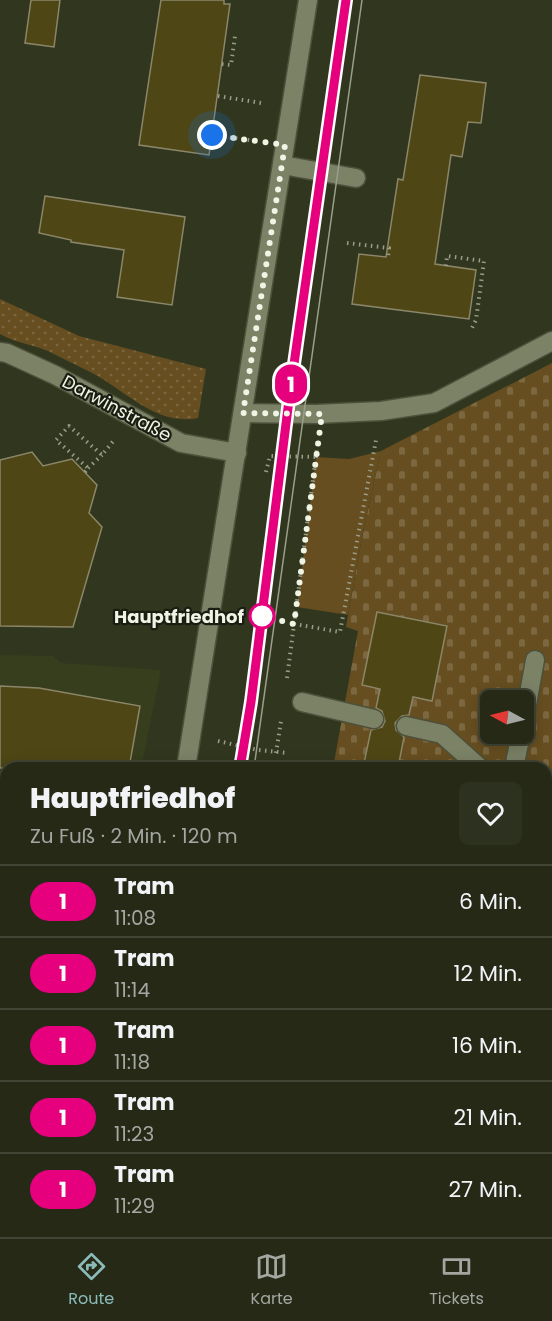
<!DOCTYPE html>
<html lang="de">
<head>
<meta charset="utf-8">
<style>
  :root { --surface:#252916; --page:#2d311f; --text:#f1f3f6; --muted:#a3a6a1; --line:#424535; --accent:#8bbbb9 }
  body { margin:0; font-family:Poppins,sans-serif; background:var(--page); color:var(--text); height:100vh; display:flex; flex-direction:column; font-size:22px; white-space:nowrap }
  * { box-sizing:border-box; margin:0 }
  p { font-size:20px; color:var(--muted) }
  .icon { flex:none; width:33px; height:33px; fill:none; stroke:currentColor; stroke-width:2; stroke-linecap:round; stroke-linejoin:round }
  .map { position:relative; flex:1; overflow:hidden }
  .details { position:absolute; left:0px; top:762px; width:552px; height:476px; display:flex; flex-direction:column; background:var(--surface); border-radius:18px 18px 0 0; box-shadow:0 3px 15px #0003,0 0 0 2px var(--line) }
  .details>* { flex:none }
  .badge { padding:0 12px; border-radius:20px; font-size:21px; line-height:39px }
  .needle { width:39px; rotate:277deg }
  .fabs { position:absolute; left:480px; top:690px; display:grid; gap:12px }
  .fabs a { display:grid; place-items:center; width:54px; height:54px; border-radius:9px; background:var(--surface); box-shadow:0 3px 15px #0003,0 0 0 2px var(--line); font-size:30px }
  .you { position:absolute; width:30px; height:30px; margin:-15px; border:4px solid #fff; border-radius:50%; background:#1a73e8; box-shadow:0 0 0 9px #1a73e833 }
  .map>.badge { position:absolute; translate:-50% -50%; box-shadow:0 0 0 3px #fff }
  .round { display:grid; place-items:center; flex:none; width:63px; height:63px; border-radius:9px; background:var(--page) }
  .head { display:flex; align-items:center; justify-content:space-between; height:102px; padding:0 30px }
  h1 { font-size:28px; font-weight:800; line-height:45px }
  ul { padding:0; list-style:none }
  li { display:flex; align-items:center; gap:18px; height:72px; padding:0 30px; border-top:2px solid var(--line) }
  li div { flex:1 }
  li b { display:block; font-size:22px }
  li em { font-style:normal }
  li .badge { min-width:66px; font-weight:700; text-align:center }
  .tab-bar { display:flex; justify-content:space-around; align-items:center; height:84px; border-top:2px solid var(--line); background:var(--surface); font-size:16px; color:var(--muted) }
  .tab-bar a { display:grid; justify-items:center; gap:3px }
  .tab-bar .current { color:var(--accent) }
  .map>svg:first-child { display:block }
  .built { fill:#363e1d }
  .grass { fill:url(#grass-dots) }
  .cemetery { fill:url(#cemetery-stones); fill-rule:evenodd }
  .park { fill:#664e20 }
  .building { fill:#4e4615; stroke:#8b8669; stroke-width:1.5 }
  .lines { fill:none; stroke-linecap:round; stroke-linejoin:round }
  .lane-casing { stroke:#4d513b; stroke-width:21 }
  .street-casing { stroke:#4d513b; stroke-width:21 }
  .secondary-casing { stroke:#4d513b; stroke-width:21 }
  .path { stroke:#999d89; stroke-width:4; stroke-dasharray:1.5 4.5; stroke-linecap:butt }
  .lane { stroke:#7b8266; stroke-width:18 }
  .street { stroke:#7b8266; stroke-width:18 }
  .secondary { stroke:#7b8266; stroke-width:18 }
  .tram { stroke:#9a9f8b; stroke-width:1.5 }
  .line-casing { stroke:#fff; stroke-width:14 }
  .line { stroke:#e6007e; stroke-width:9 }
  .walk { stroke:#f0f4e4; stroke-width:6; stroke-dasharray:0 10.8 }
  .stop-dot { fill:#fff; stroke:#e6007e; stroke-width:3 }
  .labels { text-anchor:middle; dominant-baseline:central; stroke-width:4.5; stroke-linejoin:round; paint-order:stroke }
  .street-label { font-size:18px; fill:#f0f4e4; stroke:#1a1d12 }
  .stop-label { font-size:18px; font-weight:bold; fill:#f0f4e4; stroke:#1a1d12; text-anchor:end }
</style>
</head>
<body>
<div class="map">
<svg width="552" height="1237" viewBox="0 0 552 1237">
  <defs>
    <pattern id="grass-dots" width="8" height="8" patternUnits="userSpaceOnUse" patternTransform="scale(1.5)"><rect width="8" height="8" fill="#664e20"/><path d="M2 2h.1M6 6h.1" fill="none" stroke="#7c6840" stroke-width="1.8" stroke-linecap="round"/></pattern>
    <pattern id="cemetery-stones" width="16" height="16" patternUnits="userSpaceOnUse" patternTransform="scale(1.5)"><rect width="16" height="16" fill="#664e20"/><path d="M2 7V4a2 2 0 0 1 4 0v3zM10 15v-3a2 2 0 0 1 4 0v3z" fill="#7c6840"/></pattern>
  </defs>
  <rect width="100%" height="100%" fill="#31371e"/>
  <path class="built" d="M 0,655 L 53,656 L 61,663 L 161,670 L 141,768 L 6,768 L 6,1038 L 0,1038 Z"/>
  <path class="grass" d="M 0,299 L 79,336 L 206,369 L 198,418 C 157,426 127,392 94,374 C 79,366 63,359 48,351 C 32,344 15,343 0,334 Z"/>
  <path class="cemetery" d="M 552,363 L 552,1237 L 180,1237 L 181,1232 L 546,1232 L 546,768 L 333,768 L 358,631 L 346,627 L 363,532 L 381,451 ZM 490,700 L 524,700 L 524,734 L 490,734 Z"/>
  <path class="park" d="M 381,451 L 363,532 L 348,615 L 297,607 L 316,457 L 349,459 Z"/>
  <path class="building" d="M 31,0 L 60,0 L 54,47 L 25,43 Z
    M 161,0 L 224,0 L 224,4 L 230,4 L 209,155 L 139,145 Z
    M 420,75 L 486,83 L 481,123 L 468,122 L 462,157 L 451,155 L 435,264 L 476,270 L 469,319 L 352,304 L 359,254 L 386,257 L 398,179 L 403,180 Z
    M 45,196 L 185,217 L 172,305 L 117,297 L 124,250 L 71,242 L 71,240 L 39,233 Z
    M 32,452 L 43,466 L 72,459 L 97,485 L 89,513 L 102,527 L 73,627 L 0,626 L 0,460 Z
    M 377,612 L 447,626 L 432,701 L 413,697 L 409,715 L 402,716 L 395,723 L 396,730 L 404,737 L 398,768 L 363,768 L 371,730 L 382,727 L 385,721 L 382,711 L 376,708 L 380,689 L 362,685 Z
    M 0,686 L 39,688 L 140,706 L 129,768 L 0,768 Z"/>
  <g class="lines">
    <defs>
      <path id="lane" d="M 282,165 L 356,178
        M 302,702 L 374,719
        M 524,721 L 535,660
        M 406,726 L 442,734 L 480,768
        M 514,768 L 521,734
        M 546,832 L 552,833
        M 409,1237 L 411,1232"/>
      <path id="street" d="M 0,352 L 7,353 L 55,375 L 181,443 L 237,453
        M 243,413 L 316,414 L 381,411 L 434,403 L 552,341
        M 0,1121 L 6,1123"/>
      <path id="secondary" d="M 186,768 L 308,0
        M 42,1237 L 44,1232"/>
    </defs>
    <use href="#lane" class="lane-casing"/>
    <use href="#street" class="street-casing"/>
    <use href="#secondary" class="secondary-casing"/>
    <path class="path" d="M 222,64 L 231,65 L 235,36
      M 218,96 L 261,103
      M 212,135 L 256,141
      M 347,243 L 389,248 L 388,258
      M 446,266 L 447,256 L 484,261 L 476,320 L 472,328
      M 88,468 L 102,455
      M 85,472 L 88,468 L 56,440 L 69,426 L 102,455 L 115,439
      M 266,472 L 270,456 L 316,457
      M 294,624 L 340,632 L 376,440
      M 287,678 L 318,441
      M 218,741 L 258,750 L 288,753
      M 276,753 L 281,721
      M 546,899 L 552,900
      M 142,1237 L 144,1232"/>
    <use href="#lane" class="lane"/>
    <use href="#street" class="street"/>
    <use href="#secondary" class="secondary"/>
    <path class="tram" d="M 240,768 L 245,747 L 287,413 L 346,0
      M 254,768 L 362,0
      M 89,1237 L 91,1232
      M 107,1237 L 109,1232"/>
  </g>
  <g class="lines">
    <defs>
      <path id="line" d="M 240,768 L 251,702 L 290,392 L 346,0"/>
    </defs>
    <use href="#line" class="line-casing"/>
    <use href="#line" class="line"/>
    <path class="walk" d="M 212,135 L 285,145 L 243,413 L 322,414 L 294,624 L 262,616"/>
  </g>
  <circle class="stop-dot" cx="262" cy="616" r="12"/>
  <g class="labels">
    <g class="street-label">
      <text transform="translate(117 408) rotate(28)">Darwinstraße</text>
    </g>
    <g class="stop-label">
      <text x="244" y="616">Hauptfriedhof</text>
    </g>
  </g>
</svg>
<div class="fabs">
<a><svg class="needle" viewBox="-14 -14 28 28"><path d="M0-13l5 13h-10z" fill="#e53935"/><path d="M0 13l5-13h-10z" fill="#a3a6a1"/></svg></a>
</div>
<div class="you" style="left:212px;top:135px"></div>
<b class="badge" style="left:291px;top:384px;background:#e6007e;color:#fff">1</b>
<section class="details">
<div class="head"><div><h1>Hauptfriedhof</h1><p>Zu Fuß · 2 Min. · 120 m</p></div><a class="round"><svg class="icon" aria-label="heart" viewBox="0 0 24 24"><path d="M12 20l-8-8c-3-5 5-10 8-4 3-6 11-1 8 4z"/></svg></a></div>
<ul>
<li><span class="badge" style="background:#e6007e;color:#fff">1</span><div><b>Tram</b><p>11:08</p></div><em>6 Min.</em></li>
<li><span class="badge" style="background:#e6007e;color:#fff">1</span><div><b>Tram</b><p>11:14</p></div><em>12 Min.</em></li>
<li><span class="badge" style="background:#e6007e;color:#fff">1</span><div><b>Tram</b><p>11:18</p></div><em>16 Min.</em></li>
<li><span class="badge" style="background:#e6007e;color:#fff">1</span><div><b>Tram</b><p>11:23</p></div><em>21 Min.</em></li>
<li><span class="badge" style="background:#e6007e;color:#fff">1</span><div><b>Tram</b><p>11:29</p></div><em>27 Min.</em></li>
</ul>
</section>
</div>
<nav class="tab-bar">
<a class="current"><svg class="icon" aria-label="directions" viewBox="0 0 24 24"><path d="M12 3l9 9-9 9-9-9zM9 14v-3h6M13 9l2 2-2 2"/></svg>Route</a>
<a><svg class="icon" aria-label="map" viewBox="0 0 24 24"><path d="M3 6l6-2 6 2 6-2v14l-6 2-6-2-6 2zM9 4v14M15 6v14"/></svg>Karte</a>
<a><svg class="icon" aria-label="tickets" viewBox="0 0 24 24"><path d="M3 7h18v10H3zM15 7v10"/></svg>Tickets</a>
</nav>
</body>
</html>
